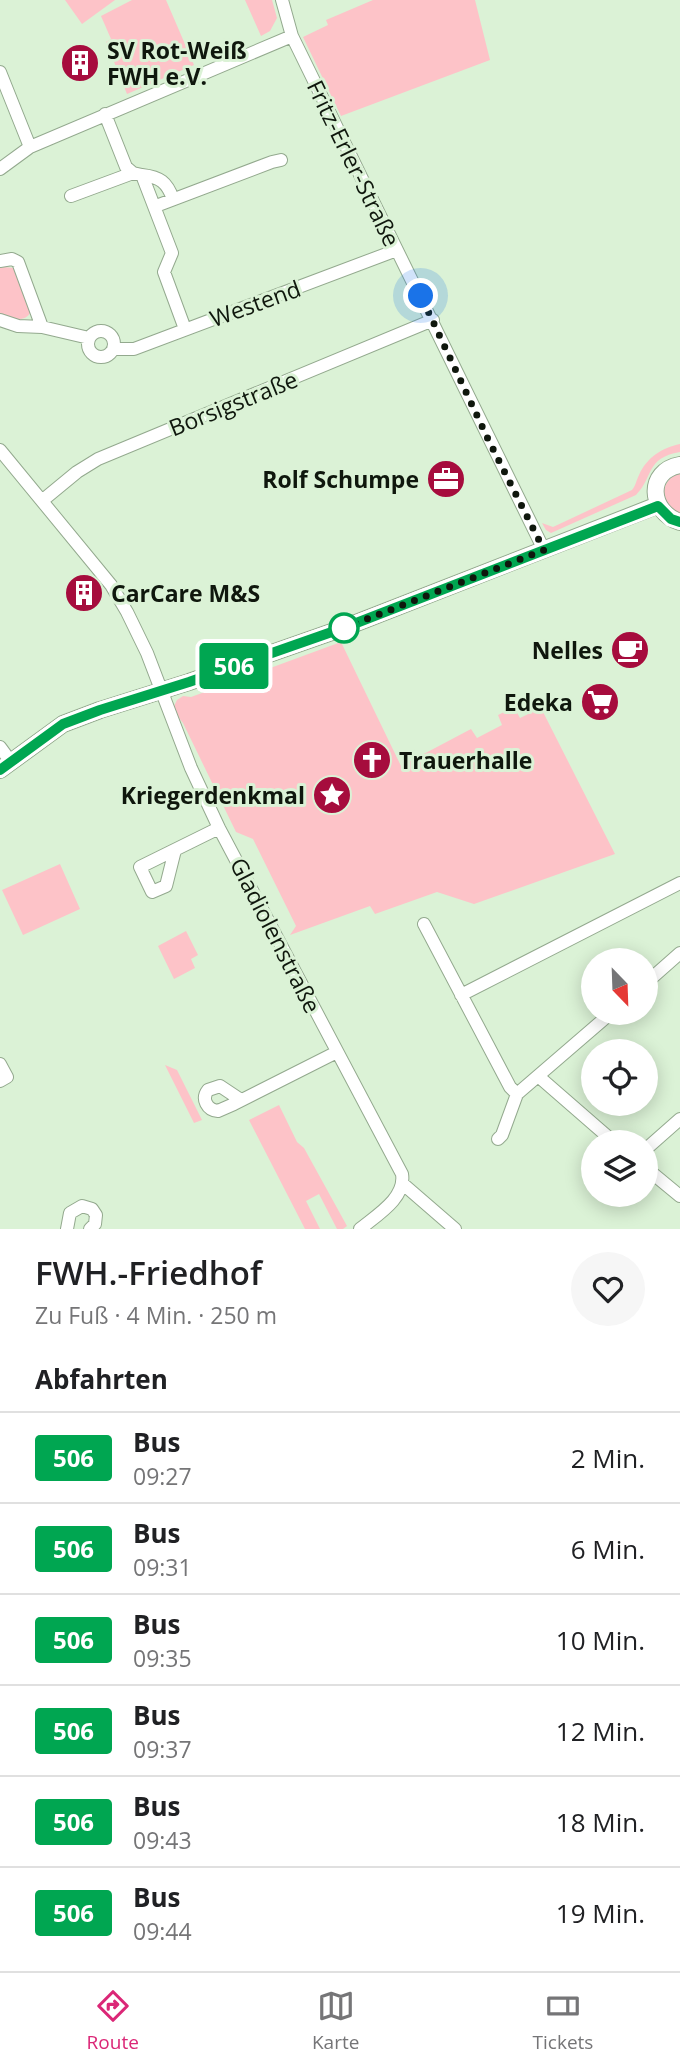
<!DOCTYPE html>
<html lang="de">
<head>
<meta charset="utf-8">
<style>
  :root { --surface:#fff; --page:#f6f6f6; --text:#202124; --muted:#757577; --line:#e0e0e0; --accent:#db2777 }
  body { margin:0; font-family:"Open Sans",sans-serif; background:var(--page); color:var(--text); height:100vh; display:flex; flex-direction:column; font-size:26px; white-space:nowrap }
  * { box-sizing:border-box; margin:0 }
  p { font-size:23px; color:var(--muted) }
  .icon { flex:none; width:38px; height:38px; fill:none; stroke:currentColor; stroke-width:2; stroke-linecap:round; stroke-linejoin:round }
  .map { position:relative; height:1229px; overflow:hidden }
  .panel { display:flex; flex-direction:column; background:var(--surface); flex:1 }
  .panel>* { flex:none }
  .badge { padding:0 14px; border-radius:5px; font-size:24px; line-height:46px }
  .needle { width:46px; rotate:157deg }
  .tools { position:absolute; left:581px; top:948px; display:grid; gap:14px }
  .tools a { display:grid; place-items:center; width:77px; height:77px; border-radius:50%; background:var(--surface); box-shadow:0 4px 18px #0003; font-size:35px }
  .you { position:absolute; width:35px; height:35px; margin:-18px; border:5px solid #fff; border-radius:50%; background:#1a73e8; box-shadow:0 0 0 10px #1a73e833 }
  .map>.badge { position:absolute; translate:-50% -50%; box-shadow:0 0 0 4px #fff }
  h2 { padding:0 35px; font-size:26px; line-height:63px }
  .round { display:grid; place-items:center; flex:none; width:74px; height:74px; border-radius:37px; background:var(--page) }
  .overview { display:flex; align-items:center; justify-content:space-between; height:119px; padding:0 35px }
  h1 { font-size:33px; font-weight:600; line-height:52px }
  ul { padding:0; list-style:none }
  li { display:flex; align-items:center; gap:21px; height:91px; padding:0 35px; border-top:2px solid var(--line) }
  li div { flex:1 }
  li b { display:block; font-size:26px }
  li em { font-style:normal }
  li .badge { min-width:77px; font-weight:700; text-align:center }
  .tab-bar { display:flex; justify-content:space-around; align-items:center; height:98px; border-top:2px solid var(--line); background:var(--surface); font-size:19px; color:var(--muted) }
  .tab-bar a { display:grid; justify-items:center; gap:4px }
  .tab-bar .selected { color:var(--accent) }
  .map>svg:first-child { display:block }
  .green { fill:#fdc3c8 }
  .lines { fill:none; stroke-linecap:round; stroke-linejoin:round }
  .minor-casing { stroke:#93a98e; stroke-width:14 }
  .tertiary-casing { stroke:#93a98e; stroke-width:18 }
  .minor { stroke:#fff; stroke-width:12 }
  .tertiary { stroke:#fff; stroke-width:16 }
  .line-casing { stroke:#fff; stroke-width:16 }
  .line { stroke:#00a651; stroke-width:10 }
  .walk { stroke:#0f170d; stroke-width:7; stroke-dasharray:0 12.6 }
  .stop-dot { fill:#fff; stroke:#00a651; stroke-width:3.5 }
  .labels { text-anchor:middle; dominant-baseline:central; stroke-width:6; stroke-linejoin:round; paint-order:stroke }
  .poi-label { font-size:23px; font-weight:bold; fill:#0f170d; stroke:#dbf2d6; text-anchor:end }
  .street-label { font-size:23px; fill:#0f170d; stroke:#dbf2d6 }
</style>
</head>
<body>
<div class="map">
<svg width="680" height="1229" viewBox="0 0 680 1229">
  <rect width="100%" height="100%" fill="#dbf2d6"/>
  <path class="green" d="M 65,0 L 115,0 L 82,24 Z
    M 132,0 L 166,0 L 194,65 L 127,94 L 106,42 L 111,39 L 101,16 Z
    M 245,0 L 272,0 L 277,18 L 270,31 L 261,36 Z
    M 373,0 L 475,0 L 490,60 L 341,116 L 303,37 L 328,25 L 326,20 Z
    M 4,267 L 14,268 L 31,312 C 23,324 12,318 0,315 L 0,268 Z
    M 680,444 L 680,452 C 645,458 654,477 636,495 L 551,533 L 546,530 L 542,523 L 553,527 L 632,490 C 636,485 636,481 639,475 C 647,457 662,448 680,444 Z
    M 680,472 L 680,514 C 657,506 659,481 680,472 Z
    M 341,642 L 401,766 L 471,729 L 477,738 L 502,725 L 498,715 L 514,707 L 520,718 L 541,708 L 615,854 L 474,904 L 437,892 L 375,914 L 370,906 L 290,935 L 296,926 L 253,839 L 236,832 L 183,723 L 179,718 L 174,706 L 177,700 L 183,696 L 191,697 Z
    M 60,864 L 80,909 L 23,935 L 2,890 Z
    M 186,931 L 198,955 L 191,959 L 195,968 L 174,979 L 158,946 Z
    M 165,1065 L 177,1070 L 202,1120 L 194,1123 Z
    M 279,1105 L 297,1142 L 304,1148 L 347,1226 L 343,1229 L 337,1229 L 319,1194 L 306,1201 L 320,1229 L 305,1229 L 249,1120 Z"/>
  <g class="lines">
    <defs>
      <path id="minor" d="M 282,0 L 292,36 L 544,550
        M 0,72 L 30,147
        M 105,114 L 126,167 L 133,173 L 142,175 L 172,253 L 164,272 L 185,329
        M 0,169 L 30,147 L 292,36
        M 142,175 C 160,177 167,182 173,199
        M 71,196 L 133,173
        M 156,206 L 272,162 L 281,160
        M 0,261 L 12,259 L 18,262 L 42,327 L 18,326 L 0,320
        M 42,327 L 89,338
        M88 344a13 13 0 1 1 26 0a13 13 0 1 1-26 0Z
        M 113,349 L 134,349 L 397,250
        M 0,450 L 111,585 L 127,612 L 147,653 L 191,768 L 219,828 L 402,1174 C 406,1198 377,1215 360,1229
        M 43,500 L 77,472 L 98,459 L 433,320
        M 0,747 L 11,762
        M 175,850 L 166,886 L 152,892 L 140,867 L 219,828
        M 424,924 L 510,1087 L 517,1094
        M 646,983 L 680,953
        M 461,995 L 680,883
        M 0,1064 L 7,1077 L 0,1081
        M 538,1076 L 615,1143
        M 241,1100 L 220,1086 L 208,1090 C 201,1099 207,1110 218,1111 L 234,1104 L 337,1052
        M 498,1139 L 502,1135 L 517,1094 L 611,1013
        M 646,1149 L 680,1119
        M 646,1168 L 680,1196
        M 403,1184 L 455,1229
        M 67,1229 L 70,1213 L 82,1206 L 92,1209 L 96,1215 L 95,1224 L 90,1229"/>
      <path id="tertiary" d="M 680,465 C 646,471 649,512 680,522
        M 0,770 L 63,724 L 100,710 L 189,682 L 346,627 L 658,505"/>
    </defs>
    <use href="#minor" class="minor-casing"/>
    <use href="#tertiary" class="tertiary-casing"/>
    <use href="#minor" class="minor"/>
    <use href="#tertiary" class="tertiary"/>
  </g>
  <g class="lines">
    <defs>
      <path id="line" d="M 0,770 L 63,724 L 100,710 L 189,682 L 346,627 L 658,506 L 671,519 L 680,522"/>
    </defs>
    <use href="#line" class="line-casing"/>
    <use href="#line" class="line"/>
    <path class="walk" d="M 344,628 L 544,550 L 488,439 L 421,296"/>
  </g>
  <defs>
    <symbol id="building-disc" viewBox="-11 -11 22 22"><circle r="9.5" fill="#a60c3d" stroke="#dbf2d6"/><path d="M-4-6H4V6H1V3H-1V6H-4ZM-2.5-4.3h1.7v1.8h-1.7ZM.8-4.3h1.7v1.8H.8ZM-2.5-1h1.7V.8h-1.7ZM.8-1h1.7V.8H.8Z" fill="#fff"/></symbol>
    <symbol id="office-disc" viewBox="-11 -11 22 22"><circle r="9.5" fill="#a60c3d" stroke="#dbf2d6"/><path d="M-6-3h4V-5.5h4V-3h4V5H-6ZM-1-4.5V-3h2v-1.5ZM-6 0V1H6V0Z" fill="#fff"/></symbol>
    <symbol id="cafe-disc" viewBox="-11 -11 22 22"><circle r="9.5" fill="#a60c3d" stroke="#dbf2d6"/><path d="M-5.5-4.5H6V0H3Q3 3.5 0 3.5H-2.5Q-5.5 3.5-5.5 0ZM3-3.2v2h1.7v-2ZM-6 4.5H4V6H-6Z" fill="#fff"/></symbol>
    <symbol id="supermarket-disc" viewBox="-11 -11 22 22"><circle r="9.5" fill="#a60c3d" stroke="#dbf2d6"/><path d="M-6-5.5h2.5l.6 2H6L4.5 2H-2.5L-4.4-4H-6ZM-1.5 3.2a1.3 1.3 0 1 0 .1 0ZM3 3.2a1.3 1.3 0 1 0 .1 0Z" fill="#fff"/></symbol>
    <symbol id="church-disc" viewBox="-11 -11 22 22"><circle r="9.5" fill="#a60c3d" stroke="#dbf2d6"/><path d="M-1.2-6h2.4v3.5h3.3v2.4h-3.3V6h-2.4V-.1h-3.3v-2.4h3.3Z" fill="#fff"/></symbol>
    <symbol id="sight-disc" viewBox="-11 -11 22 22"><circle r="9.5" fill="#a60c3d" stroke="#dbf2d6"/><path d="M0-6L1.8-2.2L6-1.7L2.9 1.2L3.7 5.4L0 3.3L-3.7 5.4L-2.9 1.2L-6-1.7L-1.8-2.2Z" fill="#fff"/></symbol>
  </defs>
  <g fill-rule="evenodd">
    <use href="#building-disc" x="58" y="41" width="44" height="44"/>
    <use href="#office-disc" x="424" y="457" width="44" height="44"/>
    <use href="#building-disc" x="62" y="571" width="44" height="44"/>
    <use href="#cafe-disc" x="608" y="628" width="44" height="44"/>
    <use href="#supermarket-disc" x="578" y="680" width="44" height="44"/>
    <use href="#church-disc" x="350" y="738" width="44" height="44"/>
    <use href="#sight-disc" x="310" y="773" width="44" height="44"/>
  </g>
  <circle class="stop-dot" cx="344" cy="628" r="14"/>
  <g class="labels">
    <g class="poi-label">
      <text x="107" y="50" text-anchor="start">SV Rot-Weiß<tspan x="107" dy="26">FWH e.V.</tspan></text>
      <text x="419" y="479">Rolf Schumpe</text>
      <text x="111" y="593" text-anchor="start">CarCare M&amp;S</text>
      <text x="603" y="650">Nelles</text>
      <text x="573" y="702">Edeka</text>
      <text x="399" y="760" text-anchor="start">Trauerhalle</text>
      <text x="305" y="795">Kriegerdenkmal</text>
    </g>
    <g class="street-label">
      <text transform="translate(354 163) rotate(64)">Fritz-Erler-Straße</text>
      <text transform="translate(255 303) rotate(-20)">Westend</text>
      <text transform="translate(233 403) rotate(-22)">Borsigstraße</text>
      <text transform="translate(276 935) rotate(63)">Gladiolenstraße</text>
    </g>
  </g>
</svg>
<div class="tools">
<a><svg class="needle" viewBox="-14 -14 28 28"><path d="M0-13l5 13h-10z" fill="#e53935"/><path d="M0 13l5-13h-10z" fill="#757577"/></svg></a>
<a><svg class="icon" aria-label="locate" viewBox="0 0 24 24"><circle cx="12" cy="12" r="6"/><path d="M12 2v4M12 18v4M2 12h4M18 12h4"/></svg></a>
<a><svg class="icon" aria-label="layers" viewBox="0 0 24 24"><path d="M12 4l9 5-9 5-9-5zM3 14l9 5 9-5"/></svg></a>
</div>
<div class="you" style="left:421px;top:296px"></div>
<b class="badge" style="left:234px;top:666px;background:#00a651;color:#fff">506</b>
</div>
<section class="panel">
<div class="overview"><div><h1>FWH.-Friedhof</h1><p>Zu Fuß · 4 Min. · 250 m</p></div><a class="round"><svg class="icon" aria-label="heart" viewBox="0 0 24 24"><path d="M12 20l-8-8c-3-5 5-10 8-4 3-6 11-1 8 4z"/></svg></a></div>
<h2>Abfahrten</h2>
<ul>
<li><span class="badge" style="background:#00a651;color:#fff">506</span><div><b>Bus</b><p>09:27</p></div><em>2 Min.</em></li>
<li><span class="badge" style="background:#00a651;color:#fff">506</span><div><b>Bus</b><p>09:31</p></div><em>6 Min.</em></li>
<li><span class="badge" style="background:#00a651;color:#fff">506</span><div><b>Bus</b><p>09:35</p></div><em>10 Min.</em></li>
<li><span class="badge" style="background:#00a651;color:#fff">506</span><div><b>Bus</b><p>09:37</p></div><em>12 Min.</em></li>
<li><span class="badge" style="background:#00a651;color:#fff">506</span><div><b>Bus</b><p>09:43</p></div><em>18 Min.</em></li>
<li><span class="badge" style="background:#00a651;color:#fff">506</span><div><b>Bus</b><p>09:44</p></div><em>19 Min.</em></li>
</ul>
</section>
<nav class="tab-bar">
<a class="selected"><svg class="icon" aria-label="directions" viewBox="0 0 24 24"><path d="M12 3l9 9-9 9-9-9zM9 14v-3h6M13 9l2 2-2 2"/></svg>Route</a>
<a><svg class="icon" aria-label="map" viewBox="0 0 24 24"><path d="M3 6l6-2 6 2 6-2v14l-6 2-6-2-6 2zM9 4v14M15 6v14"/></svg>Karte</a>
<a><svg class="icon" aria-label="tickets" viewBox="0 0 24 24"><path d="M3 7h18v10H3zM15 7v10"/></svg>Tickets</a>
</nav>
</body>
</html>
